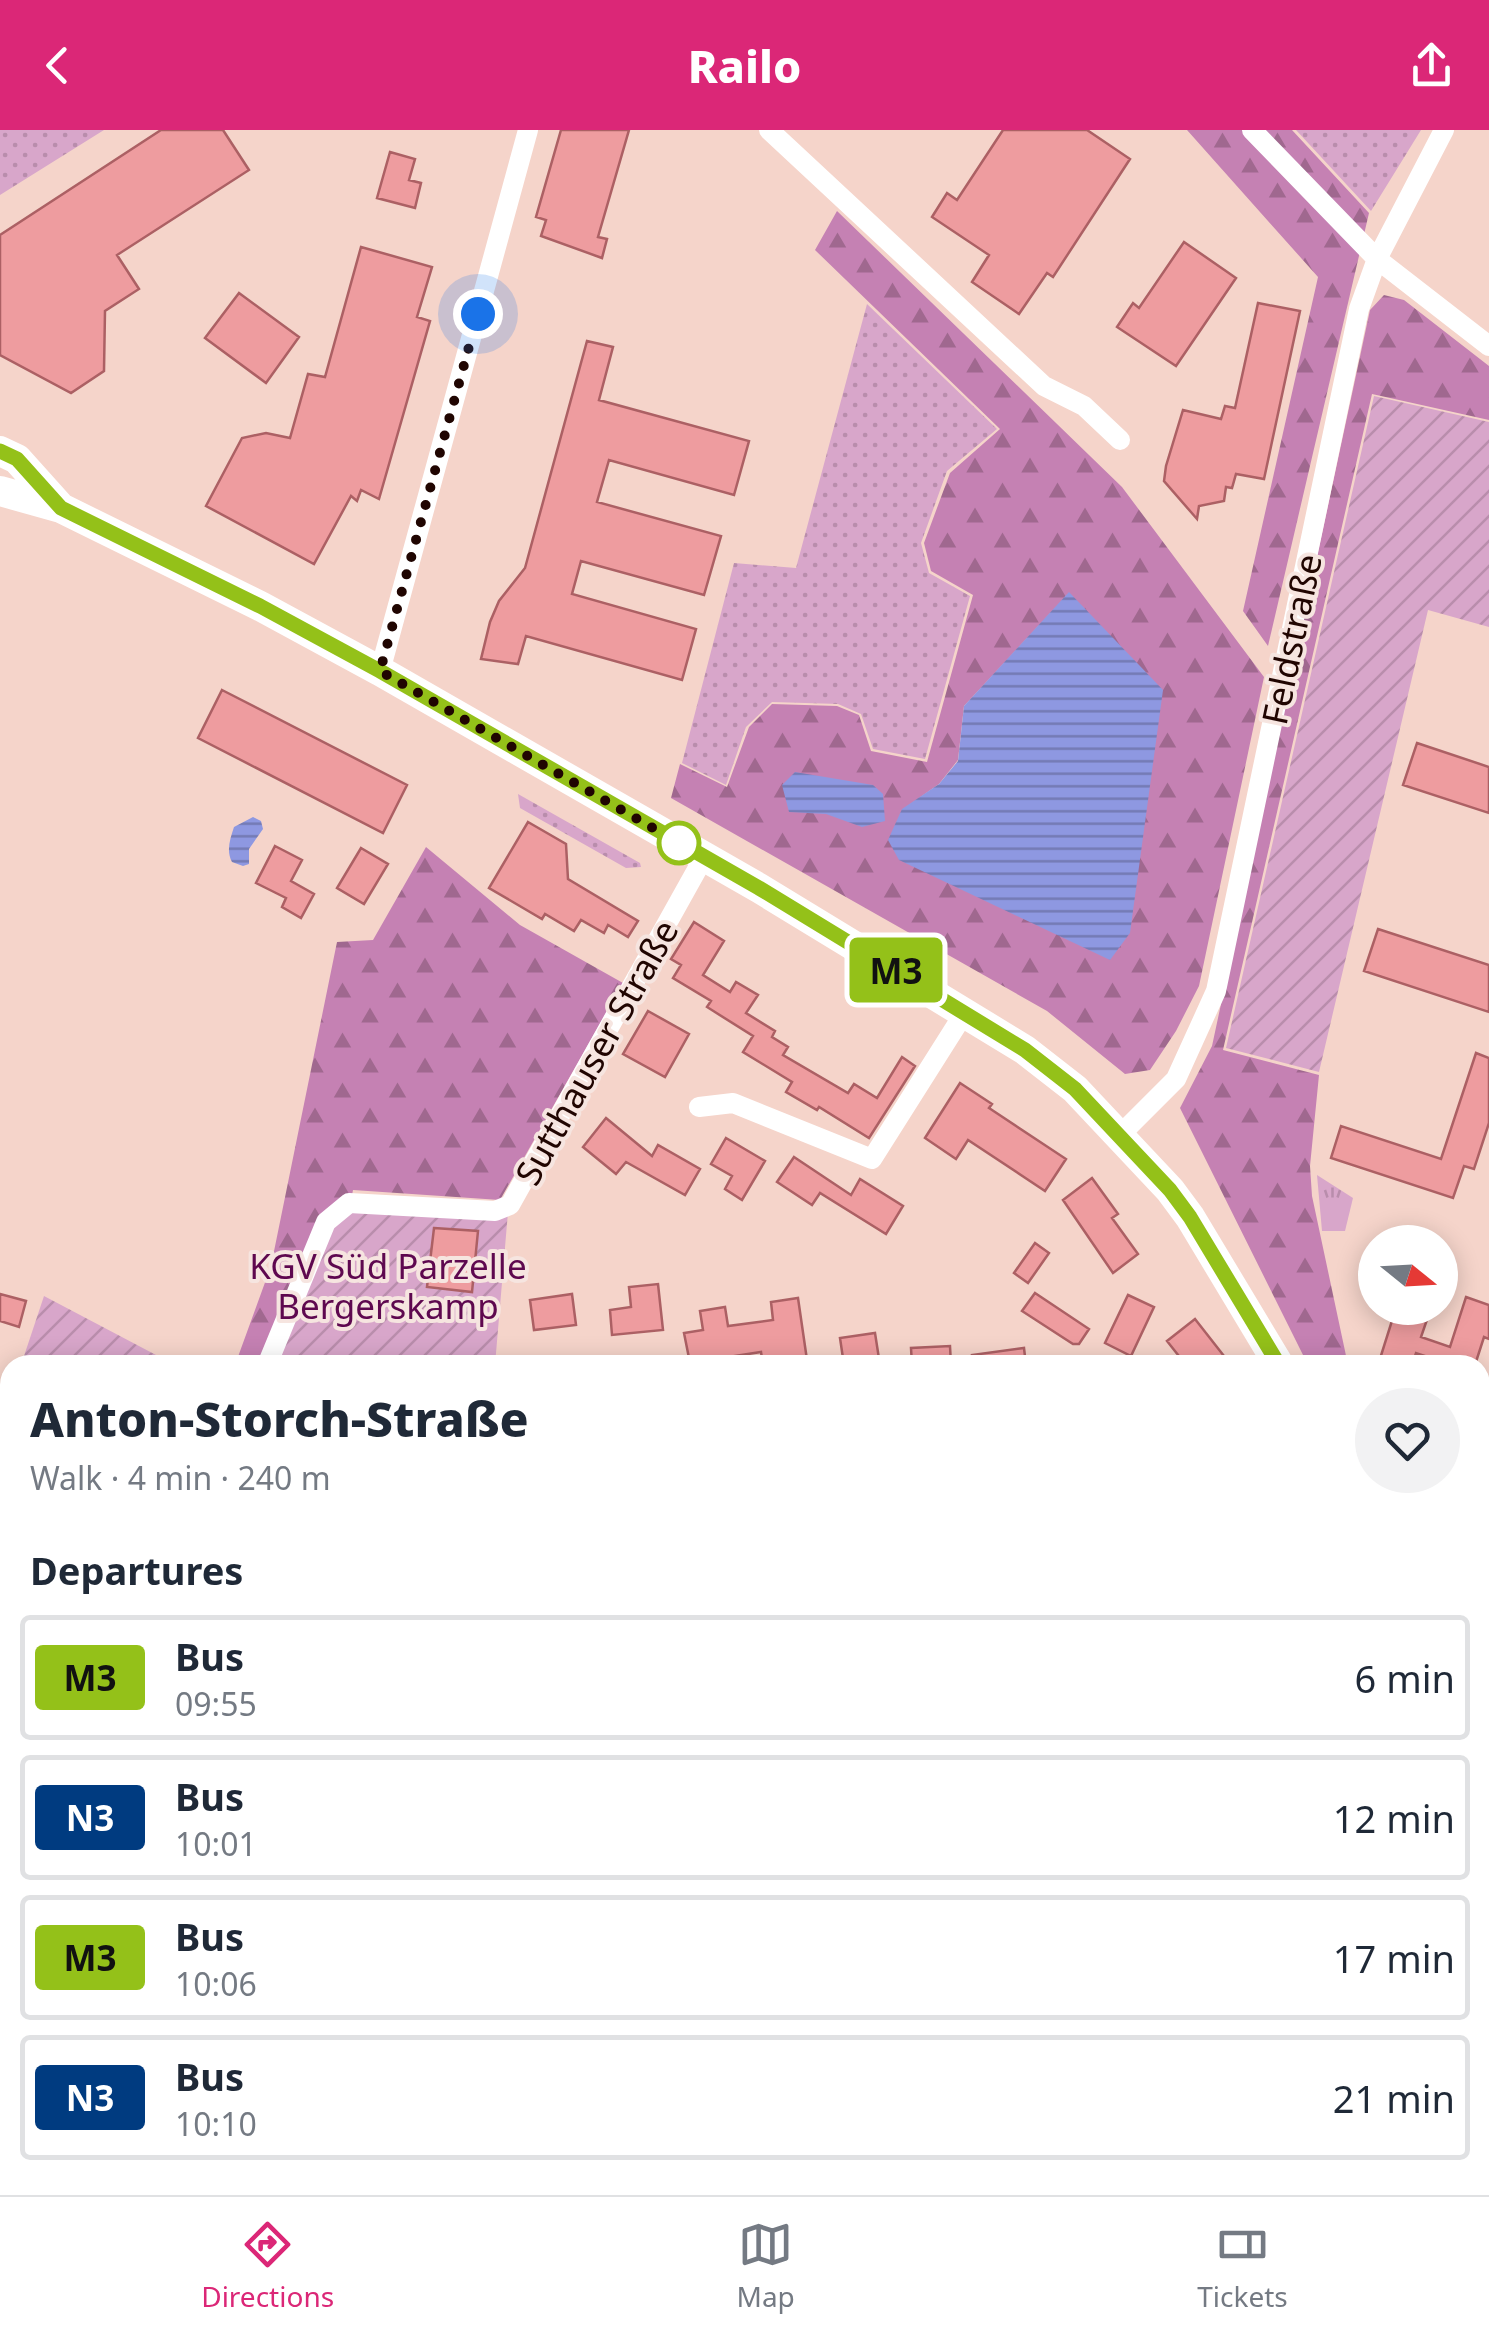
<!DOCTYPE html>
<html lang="en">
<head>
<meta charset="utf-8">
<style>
  :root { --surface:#fff; --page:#f2f2f3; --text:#1f2937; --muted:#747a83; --line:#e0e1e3; --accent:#db2777 }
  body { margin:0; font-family:"Noto Sans",sans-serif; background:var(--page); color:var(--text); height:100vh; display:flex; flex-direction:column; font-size:38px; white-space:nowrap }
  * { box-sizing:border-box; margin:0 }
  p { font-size:32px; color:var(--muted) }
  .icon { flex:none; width:55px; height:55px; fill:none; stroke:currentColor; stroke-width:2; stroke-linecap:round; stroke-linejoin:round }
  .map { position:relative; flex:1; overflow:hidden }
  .panel { position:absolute; left:0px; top:1225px; width:1490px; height:840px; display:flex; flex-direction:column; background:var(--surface); border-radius:30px 30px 0 0; box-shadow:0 5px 25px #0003 }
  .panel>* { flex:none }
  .badge { padding:0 20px; border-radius:8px; font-size:35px; line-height:65px }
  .needle { width:65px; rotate:108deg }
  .buttons { position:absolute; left:1358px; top:1095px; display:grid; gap:20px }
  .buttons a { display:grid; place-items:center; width:100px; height:100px; border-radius:50%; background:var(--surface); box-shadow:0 5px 25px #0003; font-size:50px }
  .you { position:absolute; width:50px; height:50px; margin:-25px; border:8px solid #fff; border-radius:50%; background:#1a73e8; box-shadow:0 0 0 15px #1a73e833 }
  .map>.badge { position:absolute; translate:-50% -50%; box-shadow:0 0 0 5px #fff }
  h2 { padding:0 30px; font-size:38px; line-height:90px }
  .round { display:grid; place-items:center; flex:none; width:105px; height:105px; border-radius:52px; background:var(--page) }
  .overview { display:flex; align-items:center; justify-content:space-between; height:170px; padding:0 30px }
  h1 { font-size:48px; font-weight:800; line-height:75px }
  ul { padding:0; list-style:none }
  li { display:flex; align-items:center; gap:30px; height:125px; margin:0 20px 15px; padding:0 10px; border:5px solid var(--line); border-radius:10px }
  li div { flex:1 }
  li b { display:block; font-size:38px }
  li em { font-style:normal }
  li .badge { min-width:110px; font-weight:700; text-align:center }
  header { display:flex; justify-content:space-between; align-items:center; height:130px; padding:0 30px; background:var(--accent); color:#fff; font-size:45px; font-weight:800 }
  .tab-bar { display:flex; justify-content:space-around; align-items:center; height:140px; border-top:2px solid var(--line); background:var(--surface); font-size:28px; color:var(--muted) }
  .tab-bar a { display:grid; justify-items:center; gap:5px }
  .tab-bar .on { color:var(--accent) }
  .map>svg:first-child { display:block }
  .grass { fill:url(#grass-dots) }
  .forest { fill:url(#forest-firs); fill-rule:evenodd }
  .park { fill:url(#park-tufts) }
  .garden { fill:url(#garden-furrows) }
  .water { fill:url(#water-rules) }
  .building { fill:#ee9c9f; stroke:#ac6064; stroke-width:2.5 }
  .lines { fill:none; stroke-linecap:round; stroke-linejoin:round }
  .street { stroke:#fff; stroke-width:20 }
  .secondary { stroke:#fff; stroke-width:30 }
  .line-casing { stroke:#fff; stroke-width:22 }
  .line { stroke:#94c119; stroke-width:15 }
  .walk { stroke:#200501; stroke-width:10; stroke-dasharray:0 18 }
  .stop-dot { fill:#fff; stroke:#94c119; stroke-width:5 }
  .labels { text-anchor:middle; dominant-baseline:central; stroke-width:8; stroke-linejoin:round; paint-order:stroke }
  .street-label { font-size:35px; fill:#200501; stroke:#f6e5e0 }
  .park-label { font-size:35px; fill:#5e084f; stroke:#f6e5e0 }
</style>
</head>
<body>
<header><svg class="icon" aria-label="back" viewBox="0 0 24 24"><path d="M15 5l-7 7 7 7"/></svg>Railo<svg class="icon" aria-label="share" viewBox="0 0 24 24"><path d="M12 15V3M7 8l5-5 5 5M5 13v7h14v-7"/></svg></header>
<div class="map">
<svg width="1489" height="2065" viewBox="0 0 1489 2065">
  <defs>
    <pattern id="grass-dots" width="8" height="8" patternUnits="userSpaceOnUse" patternTransform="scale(2.5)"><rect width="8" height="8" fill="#d8a6ca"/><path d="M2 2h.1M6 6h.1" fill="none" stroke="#b98dac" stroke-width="1.8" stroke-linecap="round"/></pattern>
    <pattern id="forest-firs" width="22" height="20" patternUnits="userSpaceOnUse" patternTransform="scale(2.5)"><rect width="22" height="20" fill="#c581b3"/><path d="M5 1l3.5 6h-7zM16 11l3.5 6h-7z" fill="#a0688f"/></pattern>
    <pattern id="park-tufts" width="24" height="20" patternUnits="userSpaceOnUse" patternTransform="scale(2.5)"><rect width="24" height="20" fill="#d8a6ca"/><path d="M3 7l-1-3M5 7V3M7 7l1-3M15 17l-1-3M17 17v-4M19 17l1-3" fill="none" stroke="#b98dac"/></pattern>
    <pattern id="garden-furrows" width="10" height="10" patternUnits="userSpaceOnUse" patternTransform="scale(2.5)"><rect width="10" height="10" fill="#d8a6ca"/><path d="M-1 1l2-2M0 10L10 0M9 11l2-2" fill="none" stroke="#b98dac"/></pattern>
    <pattern id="water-rules" width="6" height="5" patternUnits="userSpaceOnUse" patternTransform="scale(2.5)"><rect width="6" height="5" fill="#8e98e1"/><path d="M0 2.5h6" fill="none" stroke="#747ab4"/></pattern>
  </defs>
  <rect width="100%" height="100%" fill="#f5d4ca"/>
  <path class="grass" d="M 0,0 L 104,0 L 0,65 Z
    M 1296,0 L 1421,0 L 1371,81 Z
    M 867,174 L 997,299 L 947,341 L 921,413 L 929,443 L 970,466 L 925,629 L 873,619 L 861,584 L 838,574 L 772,572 L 746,597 L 726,655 L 682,633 L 734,433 L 796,438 Z
    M 518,664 L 640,733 L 641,737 L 626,738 L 520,678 Z"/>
  <path class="forest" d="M 1187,0 L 1292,0 L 1369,83 L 1268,516 L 1243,481 L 1318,147 Z
    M 837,81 L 1122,357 L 1264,547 L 1199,856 L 1176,901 L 1150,940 L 1125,944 L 1047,881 L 671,668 L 680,634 L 727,657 L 749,597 L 772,574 L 837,576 L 859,585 L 871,621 L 927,632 L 973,465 L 931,441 L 924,413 L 950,343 L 1000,299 L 815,120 ZM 1069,463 L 899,730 L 902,680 L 939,654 L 958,630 L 964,576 Z
    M 1384,165 L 1404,170 L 1489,236 L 1489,290 L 1372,264 L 1223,920 L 1319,945 L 1310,1036 L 1312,1066 L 1348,1235 L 1308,1235 L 1180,978 L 1212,916 L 1370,180 Z
    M 426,717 L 520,795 L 623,853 L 500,1070 L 353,1060 L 320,1235 L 235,1235 L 271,1136 L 337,812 L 373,810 Z
    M 10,1685 L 10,2055 L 62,2055 L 54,2065 L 0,2065 L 0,1698 Z"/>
  <path class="park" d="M 1317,1045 L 1353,1068 L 1345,1101 L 1322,1101 Z"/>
  <path class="garden" d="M 1374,266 L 1489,292 L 1489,497 L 1428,480 L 1319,942 L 1226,918 Z
    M 349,1075 L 508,1082 L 495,1235 L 269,1235 L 327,1093 Z
    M 44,1166 L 175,1235 L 21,1235 Z
    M 10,1268 L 10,1616 L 0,1613 L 0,1298 Z"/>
  <path class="water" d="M 1069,462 L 1163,560 L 1130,803 L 1110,830 L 899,730 L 888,710 L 902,679 L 939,654 L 958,631 L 964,576 Z
    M 795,642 L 873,655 L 883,664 L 885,691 L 862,697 L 826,684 L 789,682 L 782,655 Z
    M 253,687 L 261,691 L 263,699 L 249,719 L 249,734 L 243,736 L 232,732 C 226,721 230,709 234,697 Z"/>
  <path class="building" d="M 161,0 L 223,0 L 249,40 L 117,125 L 139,159 L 105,181 L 104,241 L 71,263 L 0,225 L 0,105 Z
    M 561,0 L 629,0 L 598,107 L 607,109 L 602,128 L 541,106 L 546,90 L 536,87 Z
    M 1003,0 L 1087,0 L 1130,29 L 1053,147 L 1047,143 L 1019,184 L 972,152 L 989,125 L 932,87 L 947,63 L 957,70 Z
    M 390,22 L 415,29 L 409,50 L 421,53 L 415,78 L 377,68 Z
    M 1184,112 L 1236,148 L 1176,236 L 1117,197 L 1133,173 L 1139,178 Z
    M 361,117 L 432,137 L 417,187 L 430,191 L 379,369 L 361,360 L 357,371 L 351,366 L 314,434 L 206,376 L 242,308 L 266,303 L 290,308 L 308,244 L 325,247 Z
    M 239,163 L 299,207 L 266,253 L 205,208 Z
    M 1258,173 L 1300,181 L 1264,349 L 1236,344 L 1232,358 L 1226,357 L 1224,371 L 1199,376 L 1197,389 L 1164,351 L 1166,336 L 1183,280 L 1221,289 L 1225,276 L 1235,278 Z
    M 587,211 L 613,217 L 599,270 L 749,311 L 734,365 L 609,330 L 597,372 L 721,406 L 704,465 L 581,431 L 572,464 L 696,499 L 682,550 L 526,506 L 518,534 L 481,529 L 490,492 L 499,471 L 525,438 Z
    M 222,560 L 407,655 L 383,703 L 198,608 Z
    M 1417,613 L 1489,637 L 1489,683 L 1403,655 Z
    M 528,692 L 566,714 L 568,749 L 638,791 L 628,807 L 608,795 L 604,803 L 581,790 L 574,801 L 545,784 L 542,789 L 489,758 Z
    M 275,716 L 302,730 L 291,751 L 314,764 L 301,788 L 282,777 L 286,768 L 256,753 Z
    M 361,718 L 388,734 L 364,774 L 337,758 Z
    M 694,792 L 724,811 L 703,845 L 730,862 L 736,852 L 758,865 L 746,883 L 775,901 L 772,907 L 788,917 L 783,925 L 848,963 L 854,954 L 877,968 L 902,927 L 915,936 L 869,1008 L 819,977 L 817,980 L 786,962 L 792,952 L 743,922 L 753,906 L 707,877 L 711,871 L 673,848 L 681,835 L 671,829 Z
    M 1378,799 L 1489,835 L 1489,882 L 1364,841 Z
    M 648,881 L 689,904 L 665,947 L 623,924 Z
    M 1476,923 L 1489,928 L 1489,993 L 1474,1039 L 1464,1036 L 1453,1068 L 1331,1028 L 1341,996 L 1441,1029 Z
    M 960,953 L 992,974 L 989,978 L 1066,1029 L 1045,1061 L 968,1010 L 956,1029 L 925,1008 Z
    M 606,988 L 652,1026 L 658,1015 L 700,1039 L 685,1065 L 626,1032 L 616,1044 L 583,1017 Z
    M 726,1008 L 765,1031 L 742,1070 L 725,1059 L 732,1046 L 711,1034 Z
    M 794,1027 L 851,1065 L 860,1049 L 903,1076 L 886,1104 L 820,1063 L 812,1075 L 777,1052 Z
    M 1092,1048 L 1118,1084 L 1112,1088 L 1138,1124 L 1113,1143 L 1063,1070 Z
    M 434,1098 L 478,1101 L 472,1162 L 427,1157 Z
    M 1035,1113 L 1049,1123 L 1028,1153 L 1014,1143 Z
    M 658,1154 L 663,1200 L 612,1205 L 610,1180 L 631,1177 L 629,1157 Z
    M 1035,1163 L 1089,1199 L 1079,1214 L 1073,1214 L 1022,1181 Z
    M 0,1164 L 26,1171 L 19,1197 L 0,1191 Z
    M 572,1164 L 576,1195 L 534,1200 L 530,1170 Z
    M 1128,1165 L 1154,1177 L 1131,1226 L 1105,1213 Z
    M 1466,1167 L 1489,1175 L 1489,1209 L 1484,1207 L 1475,1235 L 1452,1235 L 1416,1223 L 1412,1235 L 1378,1235 L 1396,1178 L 1431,1178 L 1421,1207 L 1450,1217 Z
    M 798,1168 L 807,1230 L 763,1235 L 761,1222 L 690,1233 L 684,1203 L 703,1200 L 700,1181 L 725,1177 L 728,1196 L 773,1190 L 771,1172 Z
    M 1195,1189 L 1231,1235 L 1186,1235 L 1167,1211 Z
    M 875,1203 L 880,1235 L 844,1235 L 840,1208 Z
    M 950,1216 L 951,1235 L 912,1235 L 911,1218 Z
    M 1024,1218 L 1026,1235 L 973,1235 L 972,1225 Z"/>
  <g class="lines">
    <path class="street" d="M 769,0 L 1044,256 L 1084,276 L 1120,310
      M 1252,0 L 1377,129 L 1489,216
      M 380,541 L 528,0
      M 699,977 L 733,973 L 872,1029 L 965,882
      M 1121,1004 L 1176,949 L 1216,861 L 1359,179 L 1377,129 L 1444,0
      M 267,1235 L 326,1092 L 349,1073 L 495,1081 L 510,1075 L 704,727
      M 1480,1807 L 1489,1815
      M 1480,1860 L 1489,1869
      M 223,2055 L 253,2058 L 269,2065
      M 1419,2055 L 1431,2065
      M 781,2065 L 795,2055
      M 1183,2065 L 1188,2055"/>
    <path class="secondary" d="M 0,321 L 17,329 L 61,378
      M 0,361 L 61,378 L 260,476 L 380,541 L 759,758 L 1025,920 L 1075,959 L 1170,1060 L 1190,1087 L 1279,1235
      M 1480,1523 L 1489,1531"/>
  </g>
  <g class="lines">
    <defs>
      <path id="line" d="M 0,321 L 17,329 L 61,378 L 260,476 L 380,541 L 759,758 L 1025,920 L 1075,959 L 1170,1060 L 1190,1087 L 1279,1235"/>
    </defs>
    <use href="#line" class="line-casing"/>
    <use href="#line" class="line"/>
    <path class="walk" d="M 478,184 L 380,541 L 679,713"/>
  </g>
  <circle class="stop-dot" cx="679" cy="713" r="20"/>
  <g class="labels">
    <g class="street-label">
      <text transform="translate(1291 509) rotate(-78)">Feldstraße</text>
      <text transform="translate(596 922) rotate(-61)">Sutthauser Straße</text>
    </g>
    <g class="park-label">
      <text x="388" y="1135">KGV Süd Parzelle<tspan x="388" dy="40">Bergerskamp</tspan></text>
    </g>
  </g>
</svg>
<div class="buttons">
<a><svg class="needle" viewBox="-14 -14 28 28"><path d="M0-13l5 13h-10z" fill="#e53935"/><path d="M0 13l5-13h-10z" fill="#747a83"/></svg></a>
</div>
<div class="you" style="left:478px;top:184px"></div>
<b class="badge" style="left:896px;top:840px;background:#94c119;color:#111">M3</b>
<section class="panel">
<div class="overview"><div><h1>Anton-Storch-Straße</h1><p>Walk · 4 min · 240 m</p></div><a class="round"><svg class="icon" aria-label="heart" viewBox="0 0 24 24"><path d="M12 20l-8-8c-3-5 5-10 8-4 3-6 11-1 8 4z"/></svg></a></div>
<h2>Departures</h2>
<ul>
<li><span class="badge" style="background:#94c119;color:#111">M3</span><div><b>Bus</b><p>09:55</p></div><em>6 min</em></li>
<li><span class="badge" style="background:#003b80;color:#fff">N3</span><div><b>Bus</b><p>10:01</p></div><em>12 min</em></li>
<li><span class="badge" style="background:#94c119;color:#111">M3</span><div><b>Bus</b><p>10:06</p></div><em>17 min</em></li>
<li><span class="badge" style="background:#003b80;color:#fff">N3</span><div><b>Bus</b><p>10:10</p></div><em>21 min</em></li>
</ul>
</section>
</div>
<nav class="tab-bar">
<a class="on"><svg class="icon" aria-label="directions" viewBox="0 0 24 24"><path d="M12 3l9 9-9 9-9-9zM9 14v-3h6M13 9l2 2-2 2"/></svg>Directions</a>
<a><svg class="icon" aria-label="map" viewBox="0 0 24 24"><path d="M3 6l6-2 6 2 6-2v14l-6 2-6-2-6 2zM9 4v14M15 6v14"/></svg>Map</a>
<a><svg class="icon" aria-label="tickets" viewBox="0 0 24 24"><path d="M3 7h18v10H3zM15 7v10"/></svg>Tickets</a>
</nav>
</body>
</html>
